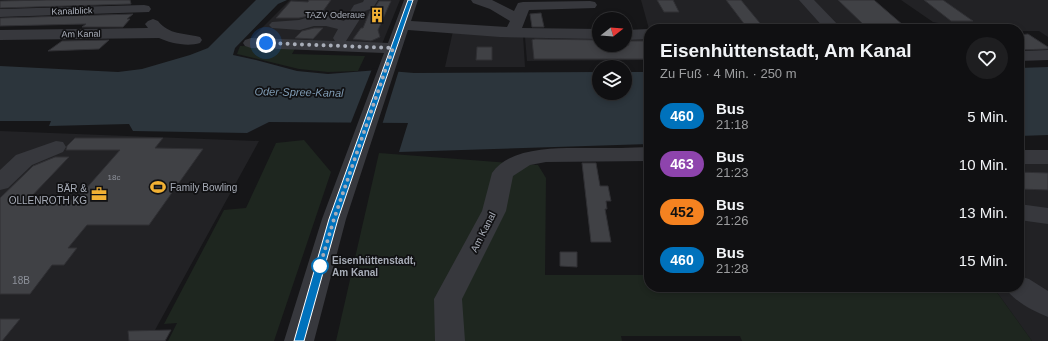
<!DOCTYPE html>
<html lang="de">
<head>
<meta charset="utf-8">
<style>
  :root { --surface:#101012; --page:#1e1e20; --text:#f1f3f6; --muted:#9c9d9f; --line:#303032 }
  body { margin:0; font-family:Helvetica,sans-serif; background:var(--page); color:var(--text); height:100vh; display:flex; flex-direction:column; font-size:15px; white-space:nowrap }
  * { box-sizing:border-box; margin:0 }
  p { font-size:13px; color:var(--muted) }
  .icon { flex:none; width:22px; height:22px; fill:none; stroke:currentColor; stroke-width:2; stroke-linecap:round; stroke-linejoin:round }
  .map { position:relative; flex:1; overflow:hidden }
  .drawer { position:absolute; left:644px; top:24px; width:380px; height:268px; display:flex; flex-direction:column; background:var(--surface); border-radius:16px; box-shadow:0 2px 6px #0003,0 0 0 1px var(--line) }
  .drawer>* { flex:none }
  .badge { padding:0 8px; border-radius:13px; font-size:14px; line-height:26px }
  .needle { width:26px; rotate:73deg }
  .fabs { position:absolute; left:592px; top:12px; display:grid; gap:8px }
  .fabs a { display:grid; place-items:center; width:40px; height:40px; border-radius:50%; background:var(--surface); box-shadow:0 2px 6px #0003,0 0 0 1px var(--line); font-size:20px }
  .you { position:absolute; width:20px; height:20px; margin:-10px; border:3px solid #fff; border-radius:50%; background:#1a73e8; box-shadow:0 0 0 6px #1a73e833 }
  .map>.badge { position:absolute; translate:-50% -50%; box-shadow:0 0 0 2px #fff }
  .round { display:grid; place-items:center; flex:none; width:42px; height:42px; border-radius:21px; background:var(--page) }
  .headline { display:flex; align-items:center; justify-content:space-between; height:68px; padding:0 16px }
  h1 { font-size:19px; font-weight:600; line-height:30px }
  ul { padding:0; list-style:none }
  li { display:flex; align-items:center; gap:12px; height:48px; padding:0 16px }
  li div { flex:1 }
  li b { display:block; font-size:15px }
  li em { font-style:normal }
  li .badge { min-width:44px; font-weight:700; text-align:center }
  .map>svg:first-child { display:block }
  .built { fill:#222225 }
  .green { fill:#1e261f }
  .water { fill:#2c353c }
  .pier { fill:#161618 }
  .building { fill:#404145; stroke:#303034 }
  .lines { fill:none; stroke-linecap:round; stroke-linejoin:round }
  .minor { fill:#37383d; fill-rule:evenodd }
  .line { fill:#0072bc; stroke:#fff }
  .walk { stroke:#a8adb8; stroke-width:4; stroke-dasharray:0 7.2 }
  .stop-dot { fill:#fff; stroke:#0072bc; stroke-width:2 }
  .labels { text-anchor:middle; dominant-baseline:central; stroke-width:3.5; stroke-linejoin:round; paint-order:stroke }
  .number-label { font-size:8px; fill:#8e929b }
  .far-street-label { font-size:9px; fill:#a8adb8; stroke:#111113 }
  .far-poi-label { font-size:9px; fill:#a8adb8; stroke:#111113; text-anchor:end }
  .poi-label { font-size:10px; fill:#a8adb8; stroke:#111113; text-anchor:start }
  .street-label { font-size:10px; fill:#a8adb8; stroke:#111113 }
  .stop-label { font-size:10px; font-weight:bold; fill:#a8adb8; stroke:#111113; text-anchor:start }
  .near-number-label { font-size:10px; fill:#8e929b }
  .water-label { font-size:11px; font-style:italic; fill:#7f9bb3; stroke:#111113 }
</style>
</head>
<body>
<div class="map">
<svg width="1048" height="341" viewBox="0 0 1048 341">
  <rect width="100%" height="100%" fill="#161618"/>
  <path class="built" d="M 290,0 L 400,0 L 382,44 L 251,39 Z
    M 641,0 L 854,0 L 888,29 L 649,29 Z
    M 901,0 L 1048,0 L 1048,37 L 1039,31 L 1019,31 L 1019,29 L 971,29 L 933,22 Z
    M 453,31 L 523,35 L 525,67 L 445,67 Z
    M 625,36 L 649,36 L 649,60 L 527,61 L 525,37 L 599,37 L 599,45 L 625,45 Z
    M 0,131 L 259,141 L 149,341 L 0,341 Z
    M 1019,161 L 1048,161 L 1048,341 L 1032,341 L 993,287 L 1019,287 Z"/>
  <path class="green" d="M 240,46 L 296,47 L 292,54 L 365,56 L 358,71 L 328,72 L 299,69 L 237,54 Z
    M 304,140 L 331,172 L 274,341 L 168,341 L 177,323 L 164,324 L 224,210 L 246,208 L 276,143 Z
    M 379,153 L 538,165 L 546,178 L 545,275 L 649,275 L 649,287 L 993,287 L 1032,341 L 742,341 L 740,336 L 621,336 L 622,341 L 336,341 Z"/>
  <path class="water" d="M 256,0 L 287,0 L 278,4 L 235,48 L 233,55 L 256,60 L 297,71 L 328,74 L 378,70 L 414,73 L 599,72 L 599,93 L 625,93 L 625,72 L 649,72 L 649,144 L 399,152 L 408,123 L 269,122 L 247,133 L 133,131 L 129,124 L 49,126 L 51,121 L 0,121 L 0,66 L 118,72 L 142,69 L 190,55 L 208,48 Z
    M 1048,67 L 1048,135 L 1019,136 L 1019,68 Z"/>
  <path class="pier" d="M 378,68 L 399,70 L 382,125 L 350,125 L 372,69 Z"/>
  <path class="building" d="M 46,0 L 130,0 L 131,4 L 0,8 L 0,1 Z
    M 309,0 L 331,0 L 321,14 L 313,15 L 299,18 L 276,18 L 291,1 L 308,2 Z
    M 657,0 L 673,0 L 679,12 L 664,12 Z
    M 726,0 L 741,0 L 764,28 L 748,29 Z
    M 838,0 L 874,0 L 903,25 L 865,26 Z
    M 924,0 L 943,0 L 973,21 L 951,21 Z
    M 379,1 L 391,1 L 378,30 L 380,37 L 371,41 L 353,39 L 361,28 L 363,28 L 370,11 L 374,9 Z
    M 541,13 L 544,27 L 532,27 L 530,14 Z
    M 133,14 L 127,19 L 130,19 L 123,27 L 82,27 L 86,24 L 0,26 L 0,18 Z
    M 314,28 L 323,28 L 313,39 L 295,38 L 302,31 Z
    M 1028,34 L 1048,47 L 1048,49 L 1019,50 L 1019,35 Z
    M 535,39 L 599,40 L 599,45 L 629,45 L 627,41 L 647,41 L 649,45 L 649,59 L 534,59 L 532,40 Z
    M 109,40 L 99,49 L 48,51 L 62,41 Z
    M 477,47 L 492,47 L 492,60 L 476,60 Z
    M 75,138 L 163,138 L 155,148 L 203,149 L 149,225 L 87,225 L 68,248 L 77,248 L 64,265 L 52,265 L 30,294 L 0,294 L 0,198 L 33,166 L 55,157 L 69,157 L 28,200 L 76,200 L 120,150 L 66,150 L 67,146 Z
    M 582,163 L 596,163 L 600,186 L 608,186 L 611,201 L 606,201 L 607,209 L 605,209 L 611,242 L 591,242 Z
    M 1019,172 L 1048,173 L 1048,190 L 1019,189 Z
    M 560,252 L 577,252 L 577,267 L 560,266 Z
    M 0,319 L 20,319 L 2,341 L 0,341 Z
    M 171,330 L 165,341 L 129,341 L 128,331 Z"/>
  <g class="lines">
    <path class="minor" d="M 364,0 L 378,0 L 373,8 L 365,11 L 346,41 L 388,43 L 404,0 L 418,0 L 411,21 L 507,27 L 510,21 L 490,9 L 473,3 L 471,0 L 492,0 L 514,11 L 518,3 L 523,2 L 590,1 L 595,2 L 597,5 L 595,8 L 529,10 L 522,28 L 599,29 L 599,39 L 500,37 L 408,30 L 346,219 L 314,341 L 284,341 L 322,219 L 384,53 L 251,48 L 245,46 L 243,43 L 245,40 L 251,38 L 335,41 L 333,38 L 338,29 L 326,26 L 314,26 L 300,30 L 272,28 L 269,25 L 272,22 L 299,20 L 313,16 L 327,16 L 344,21 L 354,5 L 363,2 Z
      M 799,0 L 814,0 L 842,29 L 825,29 Z
      M 144,5 L 149,6 L 151,9 L 149,12 L 0,17 L 0,9 Z
      M 153,19 L 158,21 C 169,35 184,33 200,37 L 202,40 L 200,43 C 187,47 170,43 159,38 L 0,40 L 0,30 L 148,28 L 145,24 L 148,21 Z
      M 649,29 L 649,39 L 625,40 L 625,30 Z
      M 1048,50 L 1048,60 L 1019,61 L 1019,51 Z
      M 56,141 L 63,142 L 66,147 L 63,152 L 32,165 L 8,188 L 0,190 L 0,170 L 16,155 Z
      M 649,147 L 649,161 L 546,162 L 530,165 L 513,176 L 506,211 L 462,299 L 465,341 L 435,341 L 434,299 L 482,211 L 492,173 C 510,145 564,148 593,148 C 612,148 630,148 649,147 Z
      M 1019,150 L 1048,150 L 1048,164 L 1019,164 Z
      M 1019,204 L 1048,208 L 1048,224 L 1019,220 Z
      M 1019,276 L 1029,279 L 1048,291 L 1048,317 C 1033,311 1013,301 1005,287 L 1019,287 Z"/>
  </g>
  <path class="line" d="M 408,0 L 413,0 L 338,219 L 304,341 L 294,341 L 329,219 Z"/>
  <g class="lines">
    <path class="walk" d="M 266,43 L 393,48 L 334,219 L 320,266"/>
  </g>
  <defs>
    <symbol id="building-bare" viewBox="-9 -9 18 18"><path d="M-4-6H4V6H1V3H-1V6H-4ZM-2.5-4.3h1.7v1.8h-1.7ZM.8-4.3h1.7v1.8H.8ZM-2.5-1h1.7V.8h-1.7ZM.8-1h1.7V.8H.8Z" fill="#f2b134" stroke="#111113" stroke-width="2.5" paint-order="stroke"/></symbol>
    <symbol id="stadium-bare" viewBox="-9 -9 18 18"><path d="M0-5a6.5 5 0 1 0 0 10a6.5 5 0 1 0 0-10ZM-3.5-1.8h7v3.6h-7Z" fill="#f2b134" stroke="#111113" stroke-width="2.5" paint-order="stroke"/></symbol>
    <symbol id="office-bare" viewBox="-9 -9 18 18"><path d="M-6-3h4V-5.5h4V-3h4V5H-6ZM-1-4.5V-3h2v-1.5ZM-6 0V1H6V0Z" fill="#f2b134" stroke="#111113" stroke-width="2.5" paint-order="stroke"/></symbol>
  </defs>
  <g fill-rule="evenodd">
    <use href="#building-bare" x="366" y="4" width="22" height="22"/>
    <use href="#stadium-bare" x="147" y="176" width="22" height="22"/>
    <use href="#office-bare" x="88" y="183" width="22" height="22"/>
  </g>
  <circle class="stop-dot" cx="320" cy="266" r="8"/>
  <g class="labels">
    <g class="number-label">
      <text x="114" y="177">18c</text>
    </g>
    <g class="far-street-label">
      <text transform="translate(72 11) rotate(-2)">Kanalblick</text>
      <text transform="translate(81 34) rotate(-1)">Am Kanal</text>
    </g>
    <g class="far-poi-label">
      <text x="365" y="15">TAZV Oderaue</text>
    </g>
    <g class="poi-label">
      <text x="170" y="187">Family Bowling</text>
      <text x="87" y="188" text-anchor="end">BÄR &amp;<tspan x="87" dy="12">OLLENROTH KG</tspan></text>
    </g>
    <g class="street-label">
      <text transform="translate(483 232) rotate(-63)">Am Kanal</text>
    </g>
    <g class="stop-label">
      <text x="332" y="260">Eisenhüttenstadt,<tspan x="332" dy="12">Am Kanal</tspan></text>
    </g>
    <g class="near-number-label">
      <text x="21" y="280">18B</text>
    </g>
    <g class="water-label">
      <text transform="translate(299 92) rotate(1)">Oder-Spree-Kanal</text>
    </g>
  </g>
</svg>
<div class="fabs">
<a><svg class="needle" viewBox="-14 -14 28 28"><path d="M0-13l5 13h-10z" fill="#e53935"/><path d="M0 13l5-13h-10z" fill="#9c9d9f"/></svg></a>
<a><svg class="icon" aria-label="layers" viewBox="0 0 24 24"><path d="M12 4l9 5-9 5-9-5zM3 14l9 5 9-5"/></svg></a>
</div>
<div class="you" style="left:266px;top:43px"></div>
<section class="drawer">
<div class="headline"><div><h1>Eisenhüttenstadt, Am Kanal</h1><p>Zu Fuß · 4 Min. · 250 m</p></div><a class="round"><svg class="icon" aria-label="heart" viewBox="0 0 24 24"><path d="M12 20l-8-8c-3-5 5-10 8-4 3-6 11-1 8 4z"/></svg></a></div>
<ul>
<li><span class="badge" style="background:#0072bc;color:#fff">460</span><div><b>Bus</b><p>21:18</p></div><em>5 Min.</em></li>
<li><span class="badge" style="background:#8e44ad;color:#fff">463</span><div><b>Bus</b><p>21:23</p></div><em>10 Min.</em></li>
<li><span class="badge" style="background:#f58220;color:#111">452</span><div><b>Bus</b><p>21:26</p></div><em>13 Min.</em></li>
<li><span class="badge" style="background:#0072bc;color:#fff">460</span><div><b>Bus</b><p>21:28</p></div><em>15 Min.</em></li>
</ul>
</section>
</div>
</body>
</html>
